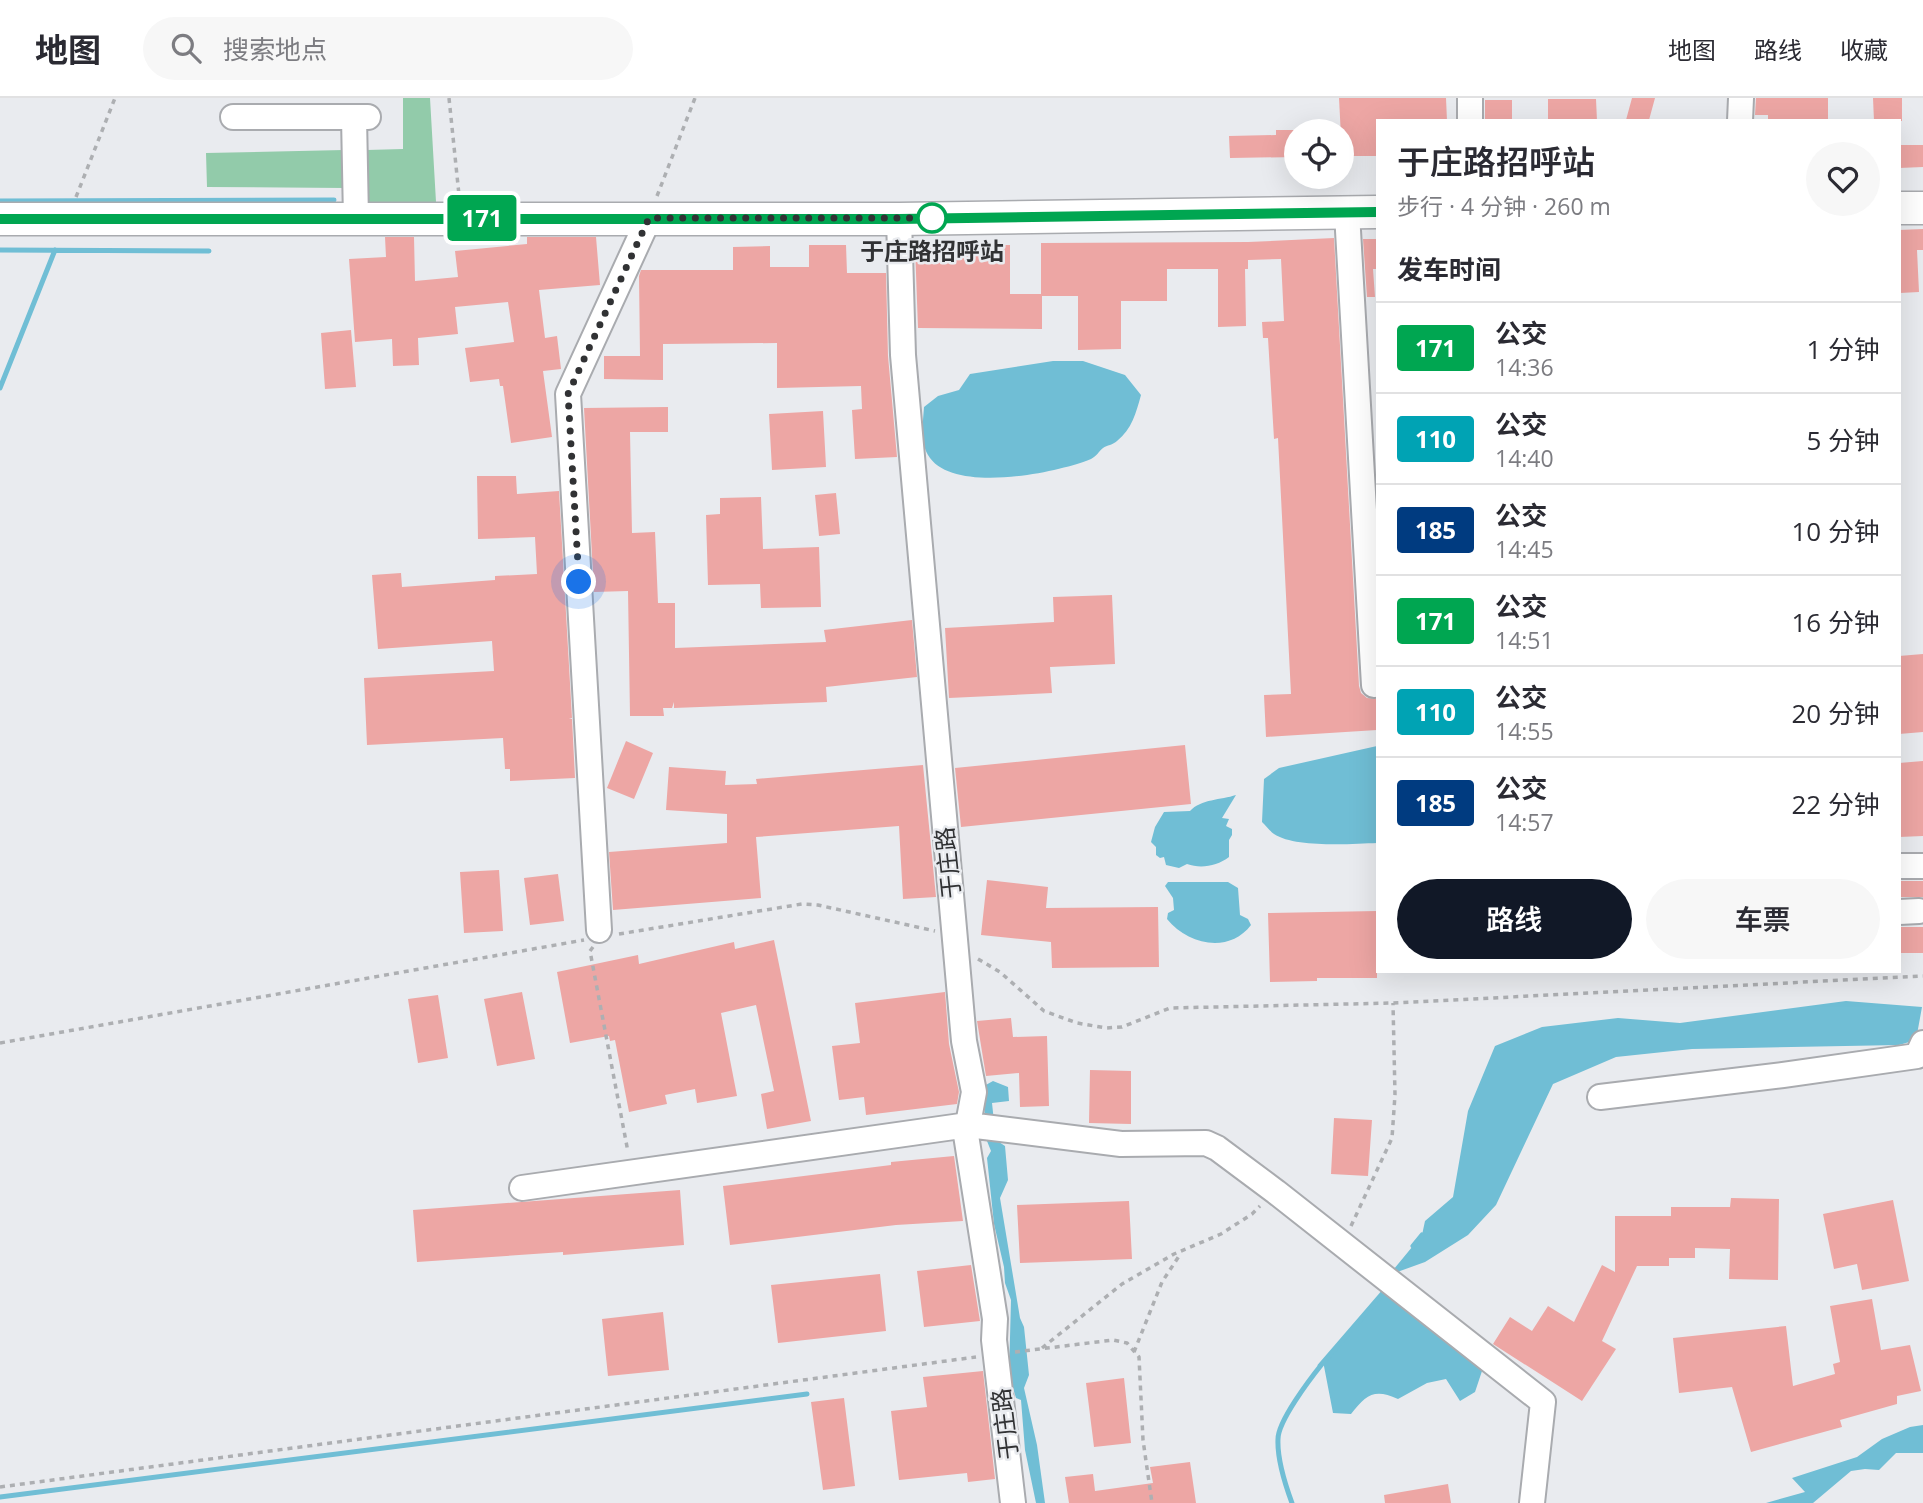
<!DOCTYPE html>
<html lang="zh">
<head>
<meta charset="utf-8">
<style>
  :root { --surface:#fff; --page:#f7f7f7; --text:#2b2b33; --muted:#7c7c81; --line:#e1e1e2; --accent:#111827 }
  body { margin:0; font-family:"Open Sans","Noto Sans SC",sans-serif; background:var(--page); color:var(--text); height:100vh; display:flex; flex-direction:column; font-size:26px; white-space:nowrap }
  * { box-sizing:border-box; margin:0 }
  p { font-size:23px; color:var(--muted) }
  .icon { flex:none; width:38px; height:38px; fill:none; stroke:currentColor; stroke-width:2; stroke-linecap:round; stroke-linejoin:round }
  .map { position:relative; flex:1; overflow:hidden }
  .drawer { position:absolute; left:1376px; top:21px; width:525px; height:854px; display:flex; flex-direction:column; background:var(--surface); border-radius:0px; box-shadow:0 7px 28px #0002 }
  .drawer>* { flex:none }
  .badge { padding:0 14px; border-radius:5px; font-size:24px; line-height:46px }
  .tools { position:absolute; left:1284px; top:21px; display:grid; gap:14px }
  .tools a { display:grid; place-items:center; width:70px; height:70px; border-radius:50%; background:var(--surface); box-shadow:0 7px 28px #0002; font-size:35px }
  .you { position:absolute; width:35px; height:35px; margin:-18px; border:5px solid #fff; border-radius:50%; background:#1a73e8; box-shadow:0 0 0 10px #1a73e833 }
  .map>.badge { position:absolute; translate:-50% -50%; box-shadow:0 0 0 4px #fff }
  h2 { padding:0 21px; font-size:26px; line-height:63px }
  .round { display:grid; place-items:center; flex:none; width:74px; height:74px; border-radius:37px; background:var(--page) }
  .summary { display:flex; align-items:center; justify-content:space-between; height:119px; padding:0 21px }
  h1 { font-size:33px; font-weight:600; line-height:52px }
  .cta { display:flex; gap:14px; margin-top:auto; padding:14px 21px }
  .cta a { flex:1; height:80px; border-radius:42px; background:var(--accent); color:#fff; font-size:28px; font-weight:600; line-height:80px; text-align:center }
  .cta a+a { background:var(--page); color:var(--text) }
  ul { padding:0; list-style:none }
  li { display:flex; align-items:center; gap:21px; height:91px; padding:0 21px; border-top:2px solid var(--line) }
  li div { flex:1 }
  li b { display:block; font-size:26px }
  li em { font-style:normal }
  li .badge { min-width:77px; font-weight:700; text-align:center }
  header { display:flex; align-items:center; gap:42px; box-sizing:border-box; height:98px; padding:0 35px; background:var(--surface); border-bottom:2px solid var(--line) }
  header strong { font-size:33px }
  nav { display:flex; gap:38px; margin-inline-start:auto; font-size:24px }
  .search { width:490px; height:63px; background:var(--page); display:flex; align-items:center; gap:18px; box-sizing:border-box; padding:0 24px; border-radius:38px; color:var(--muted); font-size:26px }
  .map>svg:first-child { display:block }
  .green { fill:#92cbaa }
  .water { fill:#70bed5 }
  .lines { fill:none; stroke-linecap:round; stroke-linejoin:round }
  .stream { stroke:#70bed5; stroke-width:5 }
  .building { fill:#eda6a4 }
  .minor-casing { stroke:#a9abaf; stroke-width:28 }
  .major-casing { stroke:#a9abaf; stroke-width:35 }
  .path { stroke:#adafb2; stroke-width:3.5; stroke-dasharray:5 5; stroke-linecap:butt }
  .minor { stroke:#fff; stroke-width:24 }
  .major { stroke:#fff; stroke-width:32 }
  .line-casing { stroke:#fff; stroke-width:16 }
  .line { stroke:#00a651; stroke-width:10 }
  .walk { stroke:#313234; stroke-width:7; stroke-dasharray:0 12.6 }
  .stop-dot { fill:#fff; stroke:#00a651; stroke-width:3.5 }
  .labels { text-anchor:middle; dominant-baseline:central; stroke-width:5; stroke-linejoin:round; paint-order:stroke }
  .stop-label { font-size:24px; font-weight:bold; fill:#313234; stroke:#e9ebef }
  .street-label { font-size:24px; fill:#313234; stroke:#e9ebef }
</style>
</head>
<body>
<header>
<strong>地图</strong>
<div class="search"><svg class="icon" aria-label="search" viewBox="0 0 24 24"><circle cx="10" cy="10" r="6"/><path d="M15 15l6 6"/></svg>搜索地点</div>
<nav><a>地图</a><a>路线</a><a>收藏</a></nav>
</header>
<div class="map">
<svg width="1923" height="1405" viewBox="0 0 1923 1405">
  <rect width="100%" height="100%" fill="#e9ebef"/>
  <path class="green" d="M 403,0 L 430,0 L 436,104 L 368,105 L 367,52 L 403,51 Z
    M 344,52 L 345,90 L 207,89 L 206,55 Z"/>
  <path class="water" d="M 1053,263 L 1083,263 L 1125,277 L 1141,297 C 1136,315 1132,331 1117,343 C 1113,347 1107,347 1103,350 C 1098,354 1097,358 1091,361 C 1057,375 951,397 928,357 C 920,344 923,324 924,309 L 938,298 L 959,292 L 970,276 Z
    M 1377,648 L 1377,745 C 1351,746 1295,750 1274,736 C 1270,733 1266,728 1262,724 L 1264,681 L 1279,670 Z
    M 1236,697 L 1222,720 L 1229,721 L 1226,728 L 1232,731 L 1232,737 L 1229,742 L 1229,759 C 1217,768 1201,771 1187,766 L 1179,770 L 1166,767 L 1164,759 L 1160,760 L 1156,757 L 1156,749 L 1151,744 L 1155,729 L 1164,714 L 1190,713 C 1201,701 1221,702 1236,697 Z
    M 1168,784 L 1228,784 L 1238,790 L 1240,817 L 1248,821 L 1251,827 C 1229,856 1188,847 1167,821 L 1168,815 L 1174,812 L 1173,800 L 1165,788 Z
    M 1846,903 L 1922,909 L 1916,942 L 1899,947 L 1692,951 L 1616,959 L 1553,986 L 1496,1107 L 1468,1137 L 1425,1164 L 1389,1177 L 1422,1137 L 1425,1123 L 1453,1099 L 1468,1013 L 1495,948 L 1542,929 L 1618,920 L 1680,925 Z
    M 993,983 L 1008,989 L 1009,1003 L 992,1005 L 996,1042 L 1005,1048 L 1008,1082 L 1000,1100 L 1020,1220 L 1024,1229 L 1029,1277 L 1024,1290 L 1037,1347 L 1045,1405 L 1036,1405 L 1025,1352 L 1021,1302 L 1016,1300 L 1009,1277 L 1011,1202 L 1005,1185 L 1004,1169 L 994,1126 L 987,1060 L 991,1053 L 985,1038 L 984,988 Z
    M 1385,1189 L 1483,1270 L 1475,1294 L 1460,1303 L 1446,1281 L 1427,1285 L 1398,1301 C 1374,1290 1366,1297 1351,1316 L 1333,1315 L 1323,1263 L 1383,1195 Z
    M 1923,1327 L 1923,1355 L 1896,1355 L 1879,1372 L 1865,1371 L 1851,1373 L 1813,1405 L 1766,1405 L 1805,1394 L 1792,1380 L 1857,1359 L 1882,1341 L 1910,1329 Z"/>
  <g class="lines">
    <path class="stream" d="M 0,103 L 334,102
      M 0,152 L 209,153
      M 0,290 L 55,152
      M 1413,1148 L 1422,1137
      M 1320,1268 L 1383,1195 L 1386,1187
      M 0,1399 L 807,1296
      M 1292,1405 C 1285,1386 1277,1362 1278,1341 C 1278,1323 1310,1281 1322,1266"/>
  </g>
  <path class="building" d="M 1339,0 L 1446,0 L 1447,23 L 1377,23 L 1377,58 L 1342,58 Z
    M 1632,0 L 1655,0 L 1649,22 L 1626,22 Z
    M 1756,0 L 1828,0 L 1828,23 L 1768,23 L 1768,17 L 1755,17 Z
    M 1873,0 L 1902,0 L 1902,23 L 1874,23 Z
    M 1548,1 L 1596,1 L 1597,23 L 1548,23 Z
    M 1485,2 L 1512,2 L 1512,23 L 1485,23 Z
    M 1276,32 L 1297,32 L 1297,59 L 1230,60 L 1229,38 L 1276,37 Z
    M 1899,47 L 1923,47 L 1923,69 L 1899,70 Z
    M 1923,131 L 1923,152 L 1917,152 L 1919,194 L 1900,195 L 1899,132 Z
    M 385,139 L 414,139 L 415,183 L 458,179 L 455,153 L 527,146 L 527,139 L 596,139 L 600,187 L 539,192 L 545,240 L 557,238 L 561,271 L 543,273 L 552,339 L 511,345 L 503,288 L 500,288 L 499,281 L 470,284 L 465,250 L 514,244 L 508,204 L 455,209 L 458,236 L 418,240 L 419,267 L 393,268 L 392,241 L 355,244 L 349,161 L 386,159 Z
    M 1334,140 L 1359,588 L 1361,595 L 1367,600 L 1377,601 L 1377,632 L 1266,639 L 1264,597 L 1291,596 L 1278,340 L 1274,341 L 1268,240 L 1263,240 L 1262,224 L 1284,223 L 1281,161 L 1248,162 L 1248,171 L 1245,171 L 1246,228 L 1218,229 L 1218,171 L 1167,171 L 1167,203 L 1121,203 L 1121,251 L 1078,252 L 1078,198 L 1042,198 L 1042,231 L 918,230 L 915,148 L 1010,147 L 1010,196 L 1041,196 L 1041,145 L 1248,144 Z
    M 1363,141 L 1377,141 L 1377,171 L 1373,171 L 1375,199 L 1367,199 Z
    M 809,147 L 846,147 L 847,175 L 886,175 L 888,258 L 897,359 L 855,361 L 852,312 L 862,311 L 861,288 L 777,290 L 777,245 L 663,246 L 663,282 L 604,281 L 604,258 L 640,258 L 639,178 L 641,172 L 733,172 L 733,149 L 770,148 L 770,169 L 809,169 Z
    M 351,232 L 356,289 L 325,291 L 321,235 Z
    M 668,309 L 668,334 L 630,334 L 632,435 L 655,434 L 658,505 L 675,505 L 675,550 L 826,544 L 824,532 L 912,522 L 917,579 L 826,589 L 827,604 L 674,610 L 674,604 L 672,610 L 663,610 L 664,618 L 630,618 L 628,493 L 594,494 L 584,310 Z
    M 823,313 L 826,369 L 772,372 L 769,316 Z
    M 477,378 L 516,378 L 517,396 L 559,393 L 572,620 L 569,620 L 572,621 L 575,680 L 510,683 L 510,671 L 505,671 L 503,640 L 367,647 L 364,580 L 494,573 L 492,543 L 378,551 L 372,477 L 401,475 L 402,489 L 495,482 L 495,478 L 537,476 L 535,439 L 478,441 Z
    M 836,395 L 840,436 L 819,438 L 815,397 Z
    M 761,399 L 763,451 L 819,449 L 821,509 L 761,510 L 760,486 L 708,487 L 706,417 L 720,416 L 720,400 Z
    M 1112,497 L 1115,566 L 1050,569 L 1052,595 L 949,600 L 945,530 L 1054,524 L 1053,499 Z
    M 1923,556 L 1923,634 L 1899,636 L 1899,558 Z
    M 626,643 L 653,655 L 634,701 L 607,690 Z
    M 1185,647 L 1191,706 L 961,729 L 955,670 Z
    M 1923,663 L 1923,738 L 1899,739 L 1899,665 Z
    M 923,667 L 936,799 L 903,801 L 899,728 L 756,739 L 761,800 L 613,812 L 609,754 L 727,745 L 727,716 L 666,712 L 669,669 L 726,673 L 725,687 L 757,686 L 756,681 Z
    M 499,772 L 503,833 L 464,835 L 460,774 Z
    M 558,776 L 564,823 L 530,827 L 524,780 Z
    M 987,782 L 1048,789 L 1046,810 L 1158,809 L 1159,869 L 1052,870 L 1051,844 L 981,837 Z
    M 1899,783 L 1923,783 L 1923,799 L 1899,799 Z
    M 1377,813 L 1377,880 L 1317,880 L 1317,883 L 1270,884 L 1268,815 Z
    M 1899,829 L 1923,829 L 1923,855 L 1899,855 Z
    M 774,842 L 811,1023 L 767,1031 L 761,996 L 774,993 L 756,907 L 721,915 L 737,998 L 697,1005 L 695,991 L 665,997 L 667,1006 L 629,1014 L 615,942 L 610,943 L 609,938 L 570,945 L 557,874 L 638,857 L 639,866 L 734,844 L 735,851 Z
    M 522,894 L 535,961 L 497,968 L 484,901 Z
    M 945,894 L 949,946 L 959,994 L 957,1006 L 866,1017 L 864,999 L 839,1002 L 832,948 L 860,945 L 855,905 Z
    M 438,897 L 448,960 L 418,965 L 408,901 Z
    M 1011,920 L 1013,939 L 1047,938 L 1049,1008 L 1020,1009 L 1019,975 L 986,978 L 977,923 Z
    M 1090,972 L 1131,973 L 1131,1026 L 1089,1025 Z
    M 1334,1020 L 1372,1022 L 1368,1078 L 1331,1076 Z
    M 954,1058 L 963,1123 L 896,1127 L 730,1147 L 723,1088 L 891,1067 L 891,1064 Z
    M 680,1092 L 684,1147 L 563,1157 L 563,1154 L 417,1164 L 413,1112 Z
    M 1731,1100 L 1779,1101 L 1778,1182 L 1729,1181 L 1730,1151 L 1695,1150 L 1695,1160 L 1669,1160 L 1669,1168 L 1637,1168 L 1602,1243 L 1616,1251 L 1582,1303 L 1493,1246 L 1510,1219 L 1532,1233 L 1548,1208 L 1574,1224 L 1602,1167 L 1615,1174 L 1615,1118 L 1671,1118 L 1671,1109 L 1730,1109 Z
    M 1893,1102 L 1909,1183 L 1862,1192 L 1857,1166 L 1834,1171 L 1823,1116 Z
    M 1129,1103 L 1132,1161 L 1020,1165 L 1017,1107 Z
    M 971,1167 L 980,1223 L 924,1229 L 917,1173 Z
    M 880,1176 L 886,1233 L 778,1245 L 771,1187 Z
    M 1872,1201 L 1881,1252 L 1910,1247 L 1921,1293 L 1897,1298 L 1897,1306 L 1840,1322 L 1842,1329 L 1751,1354 L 1732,1289 L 1679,1295 L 1673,1240 L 1786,1228 L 1793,1288 L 1835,1276 L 1833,1266 L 1840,1264 L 1830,1208 Z
    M 663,1214 L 669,1272 L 608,1278 L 602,1221 Z
    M 983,1273 L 995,1381 L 968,1384 L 967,1375 L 899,1382 L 891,1313 L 927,1309 L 923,1279 Z
    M 1124,1280 L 1131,1345 L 1094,1349 L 1086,1285 Z
    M 844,1300 L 855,1388 L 823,1392 L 811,1304 Z
    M 1190,1364 L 1196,1405 L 1069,1405 L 1065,1379 L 1093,1376 L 1095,1393 L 1153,1385 L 1150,1369 Z
    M 1448,1386 L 1451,1405 L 1385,1405 L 1384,1397 Z"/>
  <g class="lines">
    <defs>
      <path id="minor" d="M 233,19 L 368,19
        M 354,19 L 356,121
        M 1470,23 L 1470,0
        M 1740,23 L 1741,0
        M 1347,115 L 1374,587
        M 899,121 L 903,257 L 964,943 L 974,994 L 966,1037 L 995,1221 L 994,1242 L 1013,1405
        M 1899,768 L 1923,768
        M 1899,814 L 1919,813
        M 599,832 L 568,296 L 649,120
        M 1600,999 L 1783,977 L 1917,958 L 1923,945
        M 522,1090 L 968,1027 L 1121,1046 L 1206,1045 L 1217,1050 L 1276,1094 L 1543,1304 L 1532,1405"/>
      <path id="major" d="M 1899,110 L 1923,110
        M 0,121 L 899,121 L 1377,114"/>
    </defs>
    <use href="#minor" class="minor-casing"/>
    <use href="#major" class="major-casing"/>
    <path class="path" d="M 449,0 L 459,97
      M 657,98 L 695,0
      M 76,99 L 115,0
      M 619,836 L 802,806 L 818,807 L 935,833
      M 593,849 L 590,853 L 628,1054
      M 978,861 L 1000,874 L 1044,913 L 1077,925 L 1106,930 L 1122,929 L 1170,910 L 1393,905 L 1923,878
      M 0,945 L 584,842
      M 1351,1128 L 1392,1040 L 1395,997 L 1393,905
      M 1042,1250 L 1122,1186 L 1174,1156 L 1221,1136 L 1252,1116 L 1260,1108
      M 1015,1254 L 1113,1242 L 1127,1245 L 1139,1259 L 1143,1342 L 1152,1405
      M 1134,1254 L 1162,1184 L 1181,1155
      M 0,1389 L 976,1259"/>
    <use href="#minor" class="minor"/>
    <use href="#major" class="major"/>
  </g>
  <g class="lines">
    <defs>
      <path id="line" d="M 0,121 L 899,121 L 1377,114"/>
    </defs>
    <use href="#line" class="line-casing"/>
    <use href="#line" class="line"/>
    <path class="walk" d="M 579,484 L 568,296 L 649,120 L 939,120 L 932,120"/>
  </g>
  <circle class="stop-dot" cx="932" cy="120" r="14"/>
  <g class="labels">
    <g class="stop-label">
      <text x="932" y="152">于庄路招呼站</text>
    </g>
    <g class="street-label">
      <text transform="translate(947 765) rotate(-96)">于庄路</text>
      <text transform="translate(1004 1326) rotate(-97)">于庄路</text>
    </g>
  </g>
</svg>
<div class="tools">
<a><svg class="icon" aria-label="locate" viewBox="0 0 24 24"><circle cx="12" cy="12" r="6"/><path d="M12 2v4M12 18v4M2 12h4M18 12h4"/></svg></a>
</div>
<div class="you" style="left:579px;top:484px"></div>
<b class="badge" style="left:482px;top:120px;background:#00a651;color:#fff">171</b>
<section class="drawer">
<div class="summary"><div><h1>于庄路招呼站</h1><p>步行 · 4 分钟 · 260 m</p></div><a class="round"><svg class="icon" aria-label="heart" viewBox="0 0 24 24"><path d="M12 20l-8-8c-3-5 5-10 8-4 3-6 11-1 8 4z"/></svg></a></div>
<h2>发车时间</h2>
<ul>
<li><span class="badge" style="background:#00a651;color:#fff">171</span><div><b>公交</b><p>14:36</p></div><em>1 分钟</em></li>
<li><span class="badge" style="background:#00a3b4;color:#fff">110</span><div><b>公交</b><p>14:40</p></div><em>5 分钟</em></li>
<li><span class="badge" style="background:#003b80;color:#fff">185</span><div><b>公交</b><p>14:45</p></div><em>10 分钟</em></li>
<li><span class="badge" style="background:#00a651;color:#fff">171</span><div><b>公交</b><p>14:51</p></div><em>16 分钟</em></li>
<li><span class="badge" style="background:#00a3b4;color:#fff">110</span><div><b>公交</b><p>14:55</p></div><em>20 分钟</em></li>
<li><span class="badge" style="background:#003b80;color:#fff">185</span><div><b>公交</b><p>14:57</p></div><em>22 分钟</em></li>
</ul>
<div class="cta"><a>路线</a><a>车票</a></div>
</section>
</div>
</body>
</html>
